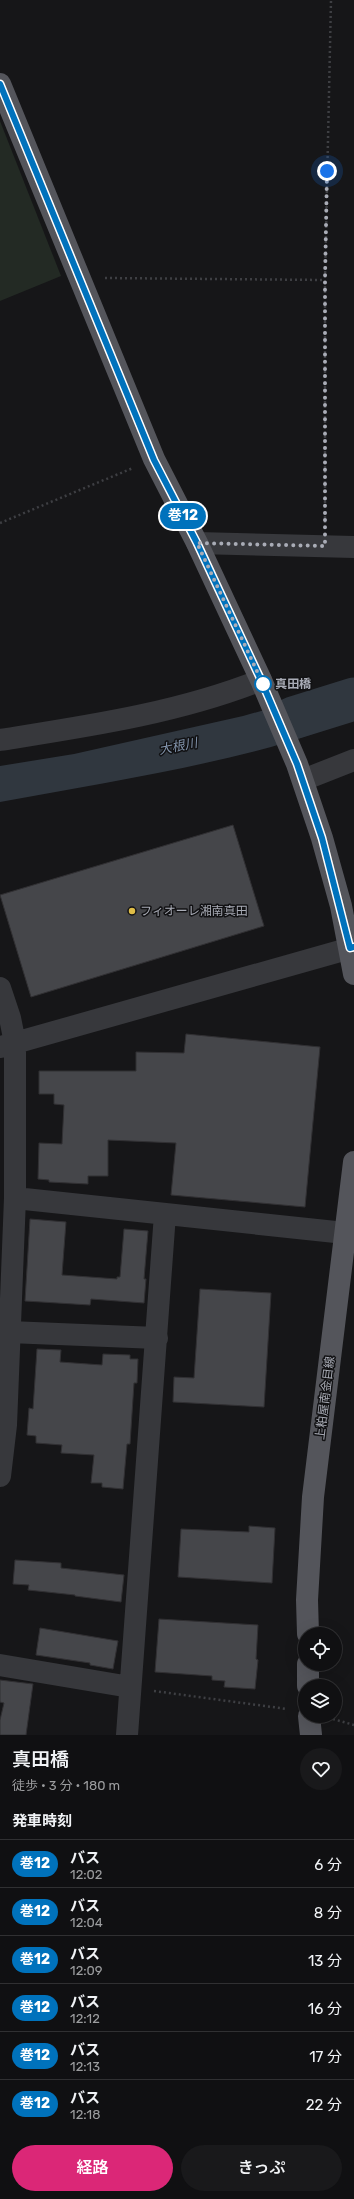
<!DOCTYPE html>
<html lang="ja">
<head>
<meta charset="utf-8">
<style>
  :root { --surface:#101012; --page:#19191b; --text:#f1f3f6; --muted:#9c9d9f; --line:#303032; --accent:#db2777 }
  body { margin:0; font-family:Rubik,"Noto Sans JP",sans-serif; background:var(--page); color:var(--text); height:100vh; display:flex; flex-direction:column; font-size:15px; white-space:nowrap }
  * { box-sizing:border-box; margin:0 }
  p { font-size:13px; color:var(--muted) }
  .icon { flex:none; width:22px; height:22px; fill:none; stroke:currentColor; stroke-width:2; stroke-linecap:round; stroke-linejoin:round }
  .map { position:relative; height:1735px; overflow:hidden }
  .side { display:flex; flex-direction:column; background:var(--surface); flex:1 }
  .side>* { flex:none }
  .badge { padding:0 8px; border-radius:13px; font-size:14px; line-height:26px }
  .fabs { position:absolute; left:298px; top:1627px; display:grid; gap:8px }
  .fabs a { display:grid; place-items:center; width:44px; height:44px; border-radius:50%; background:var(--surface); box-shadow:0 4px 16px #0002,0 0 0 1px var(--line); font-size:20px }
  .you { position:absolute; width:20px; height:20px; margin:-10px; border:3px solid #fff; border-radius:50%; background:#1a73e8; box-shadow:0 0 0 6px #1a73e833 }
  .map>.badge { position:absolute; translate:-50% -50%; box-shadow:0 0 0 2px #fff }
  h2 { padding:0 12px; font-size:15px; line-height:36px }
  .round { display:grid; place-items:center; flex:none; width:42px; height:42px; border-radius:21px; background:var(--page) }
  .overview { display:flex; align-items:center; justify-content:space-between; height:68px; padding:0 12px }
  h1 { font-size:19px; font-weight:600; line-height:30px }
  .action { display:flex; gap:8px; margin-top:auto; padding:8px 12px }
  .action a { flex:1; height:46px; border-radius:24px; background:var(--accent); color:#fff; font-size:16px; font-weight:600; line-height:46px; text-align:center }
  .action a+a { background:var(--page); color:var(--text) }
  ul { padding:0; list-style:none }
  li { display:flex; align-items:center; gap:12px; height:48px; padding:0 12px; border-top:1px solid var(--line) }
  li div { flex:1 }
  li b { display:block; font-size:15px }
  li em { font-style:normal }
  li .badge { min-width:44px; font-weight:700; text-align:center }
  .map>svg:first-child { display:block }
  .green { fill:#232a24 }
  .water { fill:#30373f }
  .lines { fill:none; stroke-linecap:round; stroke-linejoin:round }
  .river { stroke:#30373f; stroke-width:43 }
  .building { fill:#45464a; stroke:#313033 }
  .path { stroke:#3e3f43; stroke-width:2.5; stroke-dasharray:2 3; stroke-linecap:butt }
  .minor { stroke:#37383c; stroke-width:22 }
  .major { stroke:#54555b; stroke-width:22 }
  .line-casing { stroke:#fff; stroke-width:9 }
  .line { stroke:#0072bc; stroke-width:6 }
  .walk { stroke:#a9acb6; stroke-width:4; stroke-dasharray:0 7.2 }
  .stop-dot { fill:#fff; stroke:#0072bc; stroke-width:2 }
  .poi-dot { fill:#dfbd47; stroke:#111113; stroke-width:1.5 }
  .labels { text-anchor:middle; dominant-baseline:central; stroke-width:3; stroke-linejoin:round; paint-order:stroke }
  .stop-label { font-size:12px; font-weight:bold; fill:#a9acb6; stroke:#111113; text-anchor:start }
  .poi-label { font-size:12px; fill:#a9acb6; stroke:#111113; text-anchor:start }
  .street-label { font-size:12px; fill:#a9acb6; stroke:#111113 }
  .water-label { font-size:13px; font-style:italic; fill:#8496ae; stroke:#111113 }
</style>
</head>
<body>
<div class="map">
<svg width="354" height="1735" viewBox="0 0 354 1735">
  <rect width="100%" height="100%" fill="#161618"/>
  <path class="green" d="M 0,121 L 61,276 L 0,301 Z"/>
  <path class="water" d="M 354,681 L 354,695 L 351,697 L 349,705 L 354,710 L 354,719 C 326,729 299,739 271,747 C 182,771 91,785 0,802 L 0,766 L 74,754 L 243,716 L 293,702 L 323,688 Z"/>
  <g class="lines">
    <path class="river" d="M 293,718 L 354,699"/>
  </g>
  <path class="building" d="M 233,825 L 264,926 L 31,997 L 0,895 Z
    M 186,1034 L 320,1047 L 305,1207 L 171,1195 L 176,1143 L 108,1140 L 108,1176 L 88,1176 L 88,1184 L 49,1182 L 49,1180 L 38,1179 L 39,1143 L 62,1144 L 64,1105 L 54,1104 L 54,1094 L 39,1094 L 39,1071 L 136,1071 L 136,1052 L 184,1053 Z
    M 30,1219 L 66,1222 L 62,1275 L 117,1279 L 117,1277 L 120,1277 L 124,1229 L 148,1231 L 144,1279 L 146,1279 L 144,1303 L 91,1299 L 90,1305 L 25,1301 Z
    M 200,1289 L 271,1293 L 264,1407 L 173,1402 L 174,1377 L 194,1378 Z
    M 37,1349 L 61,1350 L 60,1362 L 102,1365 L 103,1354 L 130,1355 L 130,1359 L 138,1359 L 137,1383 L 134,1383 L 130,1444 L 127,1444 L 123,1489 L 102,1487 L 102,1483 L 91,1483 L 94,1455 L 61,1453 L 62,1445 L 36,1443 L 36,1436 L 27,1435 L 29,1408 L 33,1409 Z
    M 249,1526 L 275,1528 L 272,1583 L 178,1577 L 181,1529 L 249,1532 Z
    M 15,1560 L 61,1563 L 61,1568 L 124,1575 L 121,1602 L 75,1596 L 75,1595 L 28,1590 L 29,1585 L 13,1584 Z
    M 159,1619 L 258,1625 L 256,1659 L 258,1660 L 255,1689 L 224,1687 L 225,1681 L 212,1680 L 212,1676 L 155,1672 Z
    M 40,1628 L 118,1641 L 113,1669 L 90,1665 L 90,1663 L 36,1655 Z
    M 0,1680 L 33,1684 L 26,1735 L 0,1735 L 0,1720 L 4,1703 L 0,1702 Z"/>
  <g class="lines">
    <path class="path" d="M 105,278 L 325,280
      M 0,523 L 133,468
      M 325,523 L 325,280 L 331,0
      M 154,1691 L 287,1709
      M 333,1719 L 354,1725"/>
    <path class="minor" d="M 197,543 L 354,547
      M 0,740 C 88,726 178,713 261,680
      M 303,780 L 354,760
      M 0,988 L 10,1018 L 15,1043 L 15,1198 L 6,1425 L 0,1476
      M 1,1047 L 354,947
      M 15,1198 L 345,1233
      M 9,1332 L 157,1338
      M 0,1665 L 130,1687
      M 127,1735 L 165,1214"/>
    <path class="major" d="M 0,84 L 154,459 L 197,543 L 261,680 L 297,764 L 322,838 L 341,906 L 354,974
      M 308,1634 L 307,1600 L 313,1497 L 354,1162
      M 308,1664 L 308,1686
      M 309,1716 L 311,1735"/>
  </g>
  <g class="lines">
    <defs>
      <path id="line" d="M 0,84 L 154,460 L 197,543 L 261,680 L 297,764 L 322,838 L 350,948 L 354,947"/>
    </defs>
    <use href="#line" class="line-casing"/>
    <use href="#line" class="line"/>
    <path class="walk" d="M 263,684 L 197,543 L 325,546 L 325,280 L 327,171"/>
  </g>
  <circle class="stop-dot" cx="263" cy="684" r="8"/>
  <circle class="poi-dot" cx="132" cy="911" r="4"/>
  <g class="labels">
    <g class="stop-label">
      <text x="275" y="684">真田橋</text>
    </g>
    <g class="poi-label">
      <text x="140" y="911">フィオーレ湘南真田</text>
    </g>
    <g class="street-label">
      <text transform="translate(325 1398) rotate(-83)">上粕屋南金目線</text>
    </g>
    <g class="water-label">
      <text transform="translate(178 746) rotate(-11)">大根川</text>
    </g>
  </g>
</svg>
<div class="fabs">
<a><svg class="icon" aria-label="locate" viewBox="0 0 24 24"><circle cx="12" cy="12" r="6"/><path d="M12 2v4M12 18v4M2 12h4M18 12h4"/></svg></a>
<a><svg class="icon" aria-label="layers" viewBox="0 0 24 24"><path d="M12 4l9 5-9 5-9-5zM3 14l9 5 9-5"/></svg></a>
</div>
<div class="you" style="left:327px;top:171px"></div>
<b class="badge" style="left:183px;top:516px;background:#0072bc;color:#fff">巻12</b>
</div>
<section class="side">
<div class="overview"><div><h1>真田橋</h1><p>徒歩 · 3 分 · 180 m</p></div><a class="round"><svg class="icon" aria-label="heart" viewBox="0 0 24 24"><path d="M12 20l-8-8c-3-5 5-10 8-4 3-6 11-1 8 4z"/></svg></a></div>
<h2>発車時刻</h2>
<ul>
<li><span class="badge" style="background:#0072bc;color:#fff">巻12</span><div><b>バス</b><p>12:02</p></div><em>6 分</em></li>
<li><span class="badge" style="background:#0072bc;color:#fff">巻12</span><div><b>バス</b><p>12:04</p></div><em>8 分</em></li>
<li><span class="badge" style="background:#0072bc;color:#fff">巻12</span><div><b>バス</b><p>12:09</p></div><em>13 分</em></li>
<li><span class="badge" style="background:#0072bc;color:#fff">巻12</span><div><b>バス</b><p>12:12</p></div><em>16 分</em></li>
<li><span class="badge" style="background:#0072bc;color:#fff">巻12</span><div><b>バス</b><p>12:13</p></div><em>17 分</em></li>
<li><span class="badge" style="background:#0072bc;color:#fff">巻12</span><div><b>バス</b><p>12:18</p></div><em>22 分</em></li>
</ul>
<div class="action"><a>経路</a><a>きっぷ</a></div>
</section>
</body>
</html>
